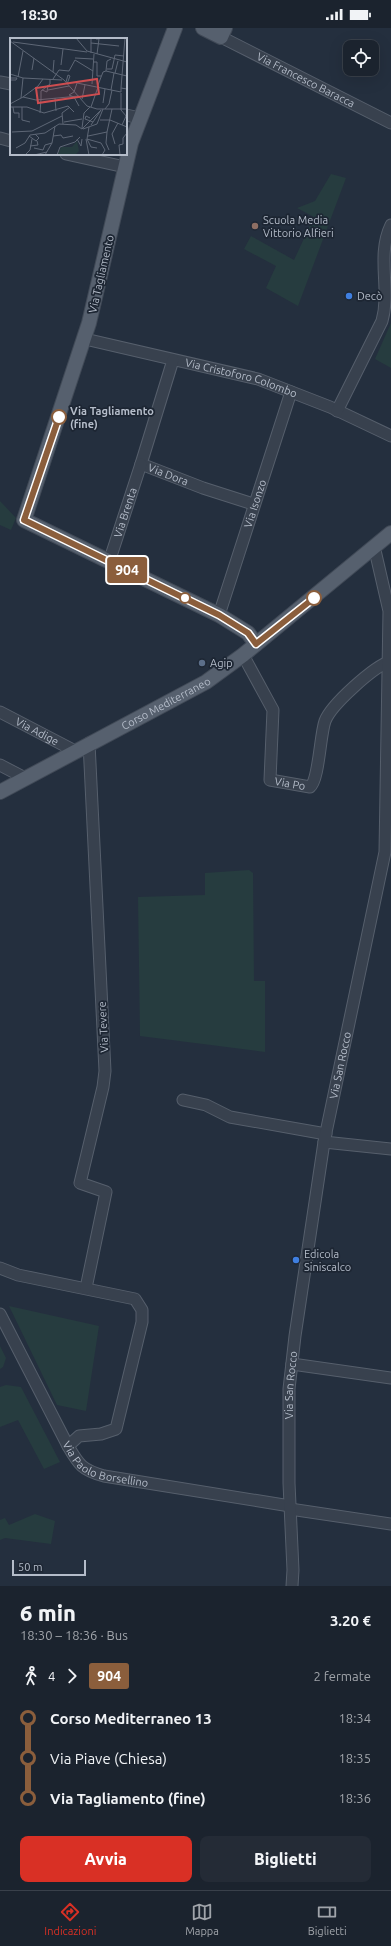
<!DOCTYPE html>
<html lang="it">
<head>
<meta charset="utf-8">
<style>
  :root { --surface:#1b232e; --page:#242b36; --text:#f1f3f6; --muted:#a0a4aa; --line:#39404a; --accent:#d93025 }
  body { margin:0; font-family:Ubuntu,sans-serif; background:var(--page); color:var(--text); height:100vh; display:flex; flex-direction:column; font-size:15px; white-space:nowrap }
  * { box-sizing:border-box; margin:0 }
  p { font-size:13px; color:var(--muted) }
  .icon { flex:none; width:22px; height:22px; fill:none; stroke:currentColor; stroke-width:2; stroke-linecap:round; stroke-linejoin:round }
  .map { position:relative; height:1558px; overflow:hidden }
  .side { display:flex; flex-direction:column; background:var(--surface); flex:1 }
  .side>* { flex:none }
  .badge { padding:0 8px; border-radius:3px; font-size:14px; line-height:26px }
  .controls { position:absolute; left:343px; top:12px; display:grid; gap:8px }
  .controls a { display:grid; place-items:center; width:36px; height:36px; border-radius:8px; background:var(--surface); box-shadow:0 4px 16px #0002,0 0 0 1px var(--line); font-size:20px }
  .scale { position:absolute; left:12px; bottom:10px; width:74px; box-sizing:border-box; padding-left:4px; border:2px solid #b4bcc9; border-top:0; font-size:11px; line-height:14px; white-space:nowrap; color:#b4bcc9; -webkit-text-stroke:3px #1d2633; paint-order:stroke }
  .map>.badge { position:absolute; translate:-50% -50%; box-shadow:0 0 0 2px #fff }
  .legs { display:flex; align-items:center; gap:6px; height:44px; padding:0 20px; font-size:13px }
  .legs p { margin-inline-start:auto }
  .head { display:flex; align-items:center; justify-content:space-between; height:68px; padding:0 20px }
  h1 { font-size:22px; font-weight:800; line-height:30px }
  .cta { display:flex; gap:8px; margin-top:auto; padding:8px 20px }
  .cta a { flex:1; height:46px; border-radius:8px; background:var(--accent); color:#fff; font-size:16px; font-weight:800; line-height:46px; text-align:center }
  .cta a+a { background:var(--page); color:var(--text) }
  ul { padding:0 20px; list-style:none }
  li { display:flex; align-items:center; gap:14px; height:40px; font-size:15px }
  li i { display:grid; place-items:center; width:6px; height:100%; margin:0 5px; background:currentColor }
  li i::after { content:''; width:10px; height:10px; margin:-5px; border:3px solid; border-radius:50%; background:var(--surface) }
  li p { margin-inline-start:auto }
  li:first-child i { background:linear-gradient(#0000 50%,currentColor 0) }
  li:last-child i { background:linear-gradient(currentColor 50%,#0000 0) }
  .status { display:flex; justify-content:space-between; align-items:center; height:28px; padding:0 20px; background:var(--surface); direction:ltr }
  .status svg { height:11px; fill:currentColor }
  .dock { display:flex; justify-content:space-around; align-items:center; height:56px; border-top:1px solid var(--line); background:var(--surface); font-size:11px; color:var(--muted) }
  .dock a { display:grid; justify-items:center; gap:2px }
  .dock .on { color:var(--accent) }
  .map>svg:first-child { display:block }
  .green { fill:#263c3f }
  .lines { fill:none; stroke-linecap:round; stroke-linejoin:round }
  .minor-casing { stroke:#565f6c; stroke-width:13 }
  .major-casing { stroke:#414a57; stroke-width:16 }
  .minor { stroke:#38414e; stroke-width:11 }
  .major { stroke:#56606e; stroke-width:14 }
  .line-1-casing { stroke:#fff; stroke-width:9 }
  .line-1 { stroke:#8b5e3c; stroke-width:6 }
  .education-dot { fill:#8d6e63; stroke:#1d2633; stroke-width:1.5 }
  .shop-dot { fill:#3f7fe0; stroke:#1d2633; stroke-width:1.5 }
  .stop-1-dot { fill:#fff; stroke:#8b5e3c; stroke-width:2 }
  .service-dot { fill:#5c6f8a; stroke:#1d2633; stroke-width:1.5 }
  .labels { text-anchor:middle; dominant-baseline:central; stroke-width:3.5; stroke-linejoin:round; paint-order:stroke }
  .street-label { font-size:11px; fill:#b4bcc9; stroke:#1d2633 }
  .poi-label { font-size:11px; fill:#b4bcc9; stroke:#1d2633; text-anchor:start }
  .stop-label { font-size:11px; font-weight:bold; fill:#b4bcc9; stroke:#1d2633; text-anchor:start }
  .inset-road { fill:none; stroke:#5e6776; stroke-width:1 }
  .view { fill:#ce4d50; fill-opacity:0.15; stroke:#ce4d50; stroke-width:2 }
  .inset-edge { fill:none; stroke:#b4bcc9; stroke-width:2 }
</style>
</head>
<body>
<div class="status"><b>18:30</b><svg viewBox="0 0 49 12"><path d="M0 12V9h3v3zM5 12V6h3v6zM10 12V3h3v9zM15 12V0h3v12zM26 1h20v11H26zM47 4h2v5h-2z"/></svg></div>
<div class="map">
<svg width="391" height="1558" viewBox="0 0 391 1558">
  <rect width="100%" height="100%" fill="#242f3e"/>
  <path class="green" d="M 331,146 L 346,150 L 298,278 L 266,260 L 276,238 L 244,221 L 251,208 L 294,232 L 314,189 L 297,180 L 315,173 Z
    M 391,295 L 391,340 L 375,331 Z
    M 0,473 L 16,490 L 11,502 L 0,497 Z
    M 249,842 L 253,845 L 254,953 L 265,953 L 265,1024 L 140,1008 L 138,869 L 205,867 L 205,845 Z
    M 9,1278 L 99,1298 L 86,1383 L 57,1377 Z
    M 0,1318 L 6,1330 L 3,1339 L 0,1341 Z
    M 6,1357 L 21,1359 L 60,1434 L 44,1441 L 18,1392 L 0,1399 L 0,1359 Z
    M 35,1486 L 55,1493 L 51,1516 L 5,1510 L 0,1512 L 0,1492 L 5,1490 L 9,1497 Z"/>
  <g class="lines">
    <defs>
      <g id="minor">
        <path id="s1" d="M 221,9 L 391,95"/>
        <path d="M 0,54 L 11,56"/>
        <path d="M 126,87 L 140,90"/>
        <path d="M 0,110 L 11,113"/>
        <path d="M 66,126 L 125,139"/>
        <path id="s2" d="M 85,311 L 258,351 L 330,379 L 391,408"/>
        <path id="s3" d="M 173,332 L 141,436 L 203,460 L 253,476"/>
        <path d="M 337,383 L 382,293 C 391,261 376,228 391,197"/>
        <path id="s4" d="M 109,534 L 141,436"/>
        <path id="s5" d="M 219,587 L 291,364"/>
        <path id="s6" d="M 243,627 L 273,682 L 270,752 L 310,759 C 319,752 320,707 325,693 C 331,677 374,638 391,633"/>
        <path id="s7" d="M 0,684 L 75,723"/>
        <path d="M 0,737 L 25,750"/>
        <path d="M 183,1072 L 206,1077 L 230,1089 L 326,1106"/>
        <path d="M 324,1114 L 391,1121"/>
        <path d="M 0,1240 L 18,1247 L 135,1271 L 142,1282 L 142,1294 L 116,1401 L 101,1406 L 79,1408 L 68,1418"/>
        <path d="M 86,1260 L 106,1164 L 80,1155 L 103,1059 L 105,1043 L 89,715"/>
        <path id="s8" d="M 0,1286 L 68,1418 C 79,1437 82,1442 104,1448 L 290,1478"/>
        <path d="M 292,1336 L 391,1350"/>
        <path d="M 290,1481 L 391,1496"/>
        <path id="s9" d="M 292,1558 L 293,1542 L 289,1455 L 289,1361 L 295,1308 L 324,1114 L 385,824 L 389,583 L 374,518"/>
      </g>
      <g id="major">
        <path d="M 175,0 L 131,115 L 89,295 L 24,492 L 219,587 L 248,605 L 256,616"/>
        <path d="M 203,0 L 221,9 L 225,0"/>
        <path id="s10" d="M 0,764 L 206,654 L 243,627 L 391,505"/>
      </g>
    </defs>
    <use href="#minor" class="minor-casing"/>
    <use href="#major" class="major-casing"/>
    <use href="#minor" class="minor"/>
    <use href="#major" class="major"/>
  </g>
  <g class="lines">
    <defs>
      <path id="line-1" d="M 59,389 L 24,492 L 219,587 L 248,605 L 256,616 L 314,570"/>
    </defs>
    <use href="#line-1" class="line-1-casing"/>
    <use href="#line-1" class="line-1"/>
  </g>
  <circle class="education-dot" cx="255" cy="198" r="4"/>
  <g class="shop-dot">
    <circle cx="349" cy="268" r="4"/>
    <circle cx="296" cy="1232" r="4"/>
  </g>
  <g class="stop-1-dot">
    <circle cx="59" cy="389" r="7"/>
    <circle cx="185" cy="570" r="5"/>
    <circle cx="314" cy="570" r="7"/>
  </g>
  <circle class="service-dot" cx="202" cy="635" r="4"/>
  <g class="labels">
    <g class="street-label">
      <text stroke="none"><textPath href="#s1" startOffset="95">Via Francesco Baracca</textPath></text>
      <text transform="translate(101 246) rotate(-77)">Via Tagliamento</text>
      <text stroke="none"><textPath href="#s2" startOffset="161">Via Cristoforo Colombo</textPath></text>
      <text stroke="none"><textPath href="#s3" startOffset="138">Via Dora</textPath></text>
      <text stroke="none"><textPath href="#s5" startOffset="117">Via Isonzo</textPath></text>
      <text stroke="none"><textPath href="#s4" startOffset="52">Via Brenta</textPath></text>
      <text stroke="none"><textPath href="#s10" startOffset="188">Corso Mediterraneo</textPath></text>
      <text stroke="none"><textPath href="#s7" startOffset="42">Via Adige</textPath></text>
      <text stroke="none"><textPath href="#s6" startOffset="153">Via Po</textPath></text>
      <text transform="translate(103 999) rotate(-93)">Via Tevere</text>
      <text stroke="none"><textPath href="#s9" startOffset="525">Via San Rocco</textPath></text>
      <text stroke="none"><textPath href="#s9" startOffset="201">Via San Rocco</textPath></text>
      <text stroke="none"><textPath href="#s8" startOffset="193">Via Paolo Borsellino</textPath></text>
    </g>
    <g class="poi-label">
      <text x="263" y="192">Scuola Media<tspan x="263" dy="13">Vittorio Alfieri</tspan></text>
      <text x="357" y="268">Decò</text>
      <text x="210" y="635">Agip</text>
      <text x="304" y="1226">Edicola<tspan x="304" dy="13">Siniscalco</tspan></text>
    </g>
    <g class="stop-label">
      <text x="70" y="383">Via Tagliamento<tspan x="70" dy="13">(fine)</tspan></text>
    </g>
  </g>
  <g transform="translate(10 10)">
    <rect width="117" height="117" fill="#242f3e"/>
    <path d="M 67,103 L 69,113 L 65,117 L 48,116 L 51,109 L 62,109 Z" fill="#263c3f"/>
    <path class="inset-road" d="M 66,0 L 77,13M 81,0 L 81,15M 86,1 L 89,1 L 87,16M 0,3 L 54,42 L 77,68 L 87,71 L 117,71M 3,4 L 77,14M 81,5 L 109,8M 77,13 L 117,24M 65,20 L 83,21M 65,22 L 83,33M 104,22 L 105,17 L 114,18M 83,24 L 87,24 L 87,38 L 91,38M 51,27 L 53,11M 97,31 L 102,31 L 104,22M 22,32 L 24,20M 96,33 L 117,38M 96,33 L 97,23 L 101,21M 43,34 L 44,22M 105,35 L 108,23M 0,36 L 13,40 L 52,42M 8,39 L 13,13M 0,40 L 7,40 L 6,42 L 0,42M 43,41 L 49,32 L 59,33 L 65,22M 56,44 L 58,37 L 60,38 L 57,46M 82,46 L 84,16M 88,47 L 93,34 L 96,33M 111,50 L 115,0M 32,52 L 37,54 L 38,47M 38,52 L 59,48M 101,52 L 104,35M 64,54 L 59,57 L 64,59 L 69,68M 64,54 L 67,45 L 111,54 L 111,50 L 117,51M 111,55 L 111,72 L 117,79M 13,59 L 28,48 L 33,41M 11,60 L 13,40M 45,60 L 46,73M 31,61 L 31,53 L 40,46 L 40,41M 72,61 L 75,47M 93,65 L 95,51M 0,66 L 13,59 L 26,62 L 69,58M 0,69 L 17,69 L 34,75 L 58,68 L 64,74M 3,69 L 4,75 L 9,75 L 9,80M 12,69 L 12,82 L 20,84M 81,69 L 88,49M 95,71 L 99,66 L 102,52M 30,75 L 31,61M 80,80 L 76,78 L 75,81 L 83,84M 90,82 L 100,82 L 117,89M 54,84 L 72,81M 53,86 L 52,75 L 60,69M 81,87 L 91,72M 112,87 L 117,76M 79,89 L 77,101 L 91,105 L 95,112 L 92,117M 72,90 L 74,75 L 80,69M 72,91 L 91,72M 73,91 L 87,86 L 93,71M 2,94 L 22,93 L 52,78M 97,94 L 96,105 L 99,112M 19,98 L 26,103 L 29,100 L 25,96M 43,98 L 51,97 L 53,100 L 63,98M 78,98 L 97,94 L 102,71M 67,101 L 71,108 L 72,101M 76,101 L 79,117M 77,101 L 81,109 L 87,110M 105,106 L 102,96 L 108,85M 20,108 L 28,107 L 27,103M 6,110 L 15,105 L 20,97 L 35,95 L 49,86 L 66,87 L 72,91M 24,110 L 33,112 L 35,107 L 42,105M 15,117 L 20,112 L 22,101M 24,117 L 37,114M 35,117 L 42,105 L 45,88M 47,117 L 50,109 L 65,104 L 70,99M 110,117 L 109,107 L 113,106 L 113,100 L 117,95"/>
    <path class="view" d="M 87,41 L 89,56 L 28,65 L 26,50 Z"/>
    <rect width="117" height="117" class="inset-edge"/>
  </g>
</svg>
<div class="controls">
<a><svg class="icon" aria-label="locate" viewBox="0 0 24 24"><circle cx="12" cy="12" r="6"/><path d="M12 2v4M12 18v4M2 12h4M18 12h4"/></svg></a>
</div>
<div class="scale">50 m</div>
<b class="badge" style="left:127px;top:542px;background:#8b5e3c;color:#fff">904</b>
</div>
<section class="side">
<div class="head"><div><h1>6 min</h1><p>18:30 – 18:36 · Bus</p></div><b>3.20 €</b></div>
<div class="legs"><svg class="icon" aria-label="walk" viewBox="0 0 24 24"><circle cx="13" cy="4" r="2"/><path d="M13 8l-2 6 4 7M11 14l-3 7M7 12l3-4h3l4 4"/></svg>4<svg class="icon" aria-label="forward" viewBox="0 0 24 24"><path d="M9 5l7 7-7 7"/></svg><b class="badge" style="background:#8b5e3c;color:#fff">904</b><p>2 fermate</p></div>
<ul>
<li><i style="color:#8b5e3c"></i><b>Corso Mediterraneo 13</b><p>18:34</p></li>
<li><i style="color:#8b5e3c"></i><span>Via Piave (Chiesa)</span><p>18:35</p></li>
<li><i style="color:#8b5e3c"></i><b>Via Tagliamento (fine)</b><p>18:36</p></li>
</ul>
<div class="cta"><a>Avvia</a><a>Biglietti</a></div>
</section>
<nav class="dock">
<a class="on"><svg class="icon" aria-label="directions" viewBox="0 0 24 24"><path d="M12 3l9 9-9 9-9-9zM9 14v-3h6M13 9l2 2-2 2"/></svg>Indicazioni</a>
<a><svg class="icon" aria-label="map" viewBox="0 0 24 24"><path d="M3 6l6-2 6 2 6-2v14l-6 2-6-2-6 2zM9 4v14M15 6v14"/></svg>Mappa</a>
<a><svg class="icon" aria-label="tickets" viewBox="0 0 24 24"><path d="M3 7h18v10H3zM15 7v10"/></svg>Biglietti</a>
</nav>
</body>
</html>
